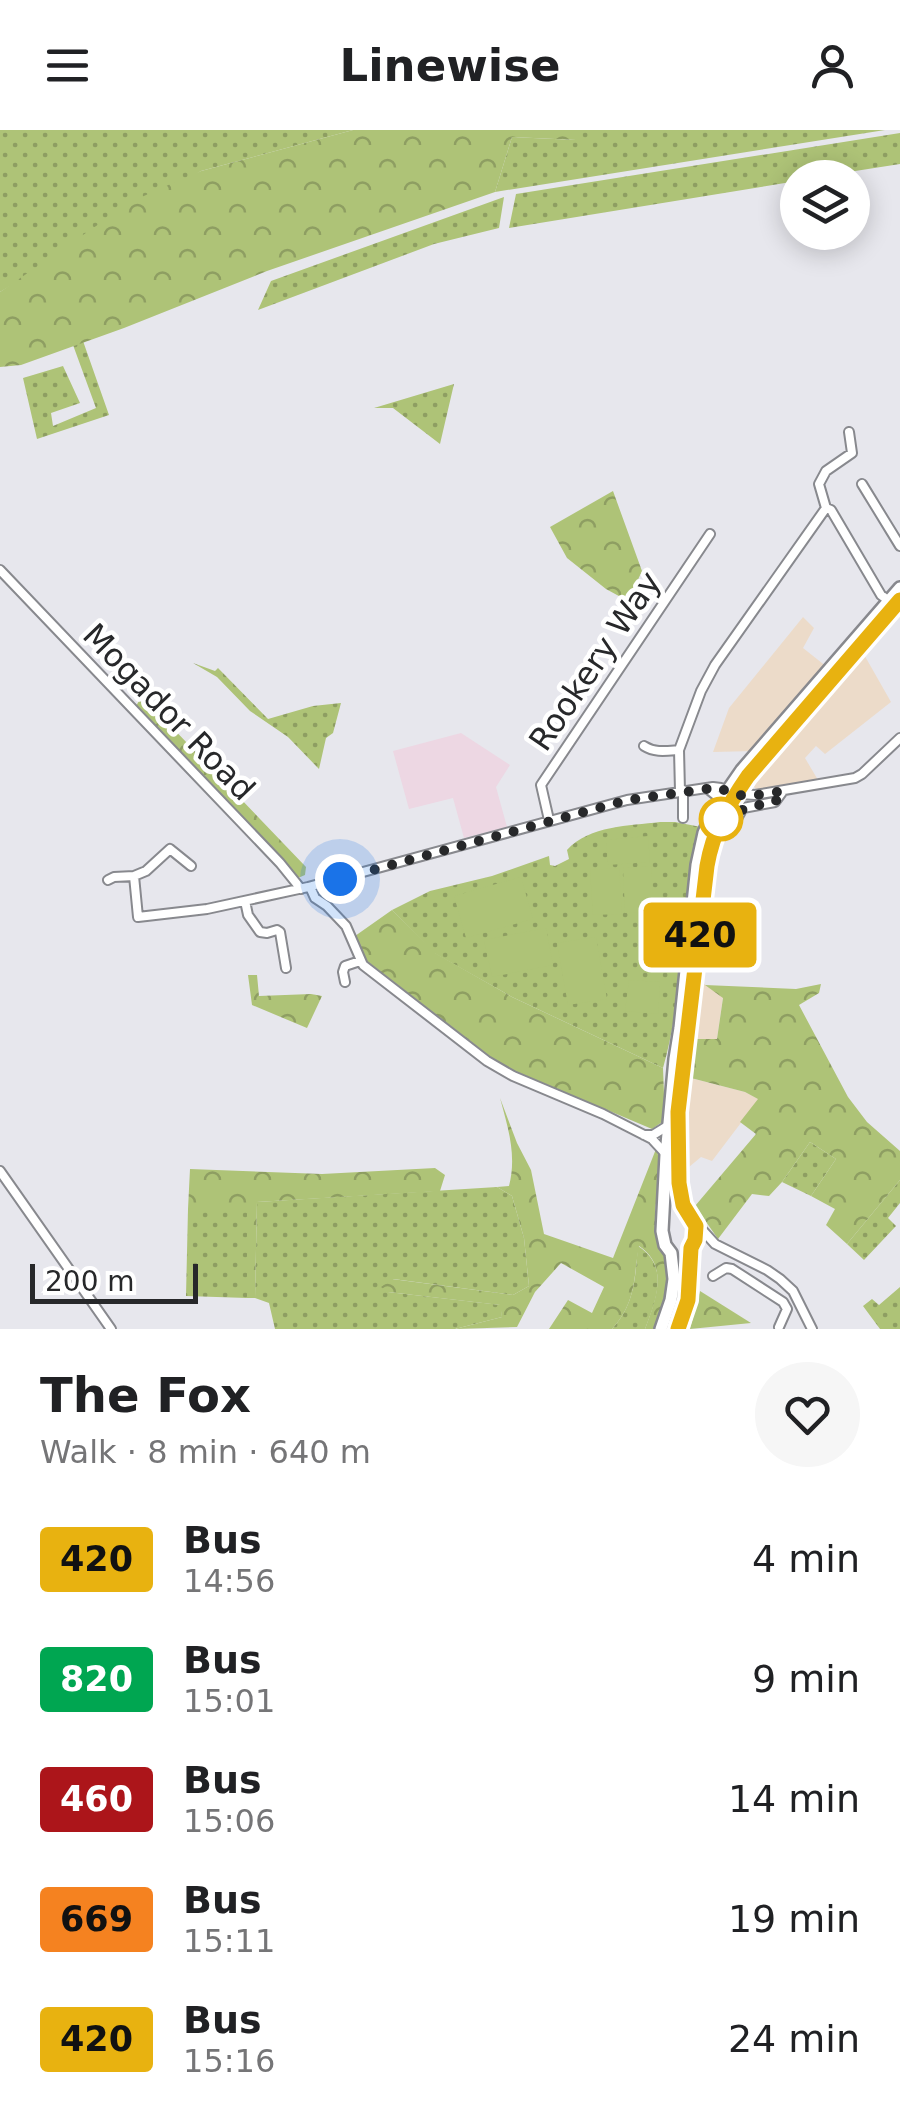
<!DOCTYPE html>
<html lang="en">
<head>
<meta charset="utf-8">
<style>
  :root { --surface:#fff; --page:#f6f6f6; --text:#202124; --muted:#757577 }
  body { margin:0; font-family:"DejaVu Sans",sans-serif; background:var(--page); color:var(--text); height:100vh; display:flex; flex-direction:column; font-size:38px; white-space:nowrap }
  * { box-sizing:border-box; margin:0 }
  p { font-size:32px; color:var(--muted) }
  .icon { flex:none; width:55px; height:55px; fill:none; stroke:currentColor; stroke-width:2; stroke-linecap:round; stroke-linejoin:round }
  .map { position:relative; height:1199px; overflow:hidden }
  .drawer { display:flex; flex-direction:column; background:var(--surface); flex:1 }
  .drawer>* { flex:none }
  .badge { padding:0 20px; border-radius:8px; font-size:35px; line-height:65px }
  .buttons { position:absolute; left:780px; top:30px; display:grid; gap:20px }
  .buttons a { display:grid; place-items:center; width:90px; height:90px; border-radius:50%; background:var(--surface); box-shadow:0 5px 25px #0003; font-size:50px }
  .scale { position:absolute; left:30px; bottom:25px; width:168px; box-sizing:border-box; padding-left:10px; border:5px solid #27282a; border-top:0; font-size:28px; line-height:35px; white-space:nowrap; color:#27282a; -webkit-text-stroke:8px #fff; paint-order:stroke }
  .you { position:absolute; width:50px; height:50px; margin:-25px; border:8px solid #fff; border-radius:50%; background:#1a73e8; box-shadow:0 0 0 15px #1a73e833 }
  .map>.badge { position:absolute; translate:-50% -50%; box-shadow:0 0 0 5px #fff }
  .round { display:grid; place-items:center; flex:none; width:105px; height:105px; border-radius:52px; background:var(--page) }
  .headline { display:flex; align-items:center; justify-content:space-between; height:170px; padding:0 40px }
  h1 { font-size:48px; font-weight:700; line-height:75px }
  ul { padding:0; list-style:none }
  li { display:flex; align-items:center; gap:30px; height:120px; padding:0 40px }
  li div { flex:1 }
  li b { display:block; font-size:38px }
  li em { font-style:normal }
  li .badge { min-width:110px; font-weight:700; text-align:center }
  header { display:flex; justify-content:space-between; align-items:center; height:130px; padding:0 40px; background:var(--surface); font-size:45px; font-weight:700 }
  .map>svg:first-child { display:block }
  .commercial { fill:#ecdbc9 }
  .education { fill:#edd7e3 }
  .grass { fill:url(#grass-dots) }
  .forest { fill:url(#forest-crowns) }
  .pitch { fill:#aec377 }
  .lines { fill:none; stroke-linecap:round; stroke-linejoin:round }
  .minor-casing { stroke:#88898e; stroke-width:12 }
  .highway-casing { stroke:#88898e; stroke-width:16 }
  .minor { stroke:#fff; stroke-width:8 }
  .highway { stroke:#fff; stroke-width:11 }
  .line-casing { stroke:#fff; stroke-width:22 }
  .line { stroke:#e8b210; stroke-width:15 }
  .walk { stroke:#27282a; stroke-width:10; stroke-dasharray:0 18 }
  .stop-dot { fill:#fff; stroke:#e8b210; stroke-width:5 }
  .labels { text-anchor:middle; dominant-baseline:central; stroke-width:9; stroke-linejoin:round; paint-order:stroke }
  .street-label { font-size:32px; fill:#27282a; stroke:#fff }
</style>
</head>
<body>
<header><svg class="icon" aria-label="menu" viewBox="0 0 24 24"><path d="M4 6h16M4 12h16M4 18h16"/></svg>Linewise<svg class="icon" aria-label="person" viewBox="0 0 24 24"><circle cx="12" cy="8" r="4"/><path d="M4 21q1-7 8-7t8 7"/></svg></header>
<div class="map">
<svg width="900" height="1199" viewBox="0 0 900 1199">
  <defs>
    <pattern id="grass-dots" width="8" height="8" patternUnits="userSpaceOnUse" patternTransform="scale(2.5)"><rect width="8" height="8" fill="#aec377"/><path d="M2 2h.1M6 6h.1" fill="none" stroke="#8e9e62" stroke-width="1.8" stroke-linecap="round"/></pattern>
    <pattern id="forest-crowns" width="20" height="18" patternUnits="userSpaceOnUse" patternTransform="scale(2.5)"><rect width="20" height="18" fill="#aec377"/><path d="M2 6a3 3 0 1 1 6 0M12 15a3 3 0 1 1 6 0" fill="none" stroke="#8e9e62"/></pattern>
  </defs>
  <rect width="100%" height="100%" fill="#e7e7ed"/>
  <path class="commercial" d="M 803,487 L 814,498 L 803,518 L 827,537 L 862,521 L 891,572 L 825,624 L 816,616 L 805,628 L 818,650 L 757,661 L 753,655 L 766,637 L 754,621 L 713,622 L 729,578 Z
    M 700,851 L 723,867 L 717,909 L 696,909 Z
    M 691,948 L 745,962 L 759,969 L 712,1031 L 701,1027 L 683,1042 L 683,990 Z"/>
  <path class="education" d="M 461,603 L 510,635 L 496,657 L 507,697 L 464,708 L 453,668 L 409,679 L 393,621 Z"/>
  <path class="grass" d="M 0,0 L 353,0 L 201,41 L 0,162 Z
    M 576,0 L 885,0 L 495,62 L 512,7 L 575,10 Z
    M 900,3 L 900,34 L 817,47 L 798,48 L 797,51 L 509,98 L 516,64 Z
    M 504,67 L 499,98 L 434,114 L 258,180 L 271,151 Z
    M 83,211 L 109,285 L 37,309 L 23,248 L 63,236 L 80,273 L 51,283 L 53,296 L 96,278 L 73,215 Z
    M 454,254 L 440,314 L 393,278 L 374,278 Z
    M 193,533 L 215,541 L 218,538 L 268,589 L 313,576 L 341,573 L 333,603 L 326,608 L 319,639 L 288,607 L 250,581 L 217,547 Z
    M 660,692 L 675,692 L 701,697 C 682,776 685,860 663,938 L 512,867 L 434,823 L 392,780 L 430,761 L 492,746 L 549,726 L 550,735 L 555,736 L 569,729 L 567,720 C 590,695 629,696 660,692 Z
    M 810,1012 L 836,1029 L 811,1066 L 782,1052 Z
    M 900,1050 L 900,1073 L 888,1088 L 896,1096 L 864,1130 L 847,1114 Z
    M 497,1057 L 512,1066 L 524,1108 L 529,1156 L 513,1165 L 393,1149 L 388,1162 L 501,1175 L 502,1187 L 455,1199 L 275,1199 L 269,1173 L 255,1168 L 257,1072 Z
    M 188,1079 L 247,1079 L 247,1168 L 186,1166 Z
    M 638,1116 C 670,1136 656,1171 645,1199 L 612,1199 C 635,1174 635,1148 638,1116 Z
    M 900,1157 L 900,1199 L 880,1199 L 863,1176 L 872,1169 L 879,1175 Z"/>
  <path class="forest" d="M 353,0 L 576,0 L 576,10 L 512,7 L 495,62 L 267,141 L 124,198 L 21,235 L 0,237 L 0,162 L 131,72 L 159,59 L 201,41 Z
    M 613,361 L 642,441 L 628,471 L 606,459 L 567,428 L 550,397 Z
    M 142,566 L 306,737 L 305,745 L 298,748 L 136,576 Z
    M 392,780 L 435,823 L 512,867 L 663,938 L 665,990 L 652,999 L 501,935 L 363,828 L 355,806 Z
    M 248,845 L 257,845 L 259,866 L 311,864 L 322,866 L 307,898 L 252,875 Z
    M 821,854 L 819,863 L 799,875 L 848,967 L 867,992 L 900,1021 L 900,1050 L 847,1114 L 826,1095 L 835,1079 L 811,1066 L 836,1029 L 810,1012 L 782,1052 L 769,1066 L 752,1064 L 718,1109 L 695,1076 L 756,1004 L 740,992 L 758,969 L 745,962 L 691,948 L 696,909 L 717,909 L 723,868 L 705,855 L 796,859 Z
    M 500,968 L 517,1013 L 531,1040 L 544,1104 L 613,1128 L 656,1019 C 666,1042 654,1066 655,1090 C 656,1106 664,1121 667,1137 C 672,1157 663,1180 656,1199 L 645,1199 C 655,1172 670,1136 639,1116 C 633,1149 637,1171 612,1199 L 549,1199 L 568,1170 L 592,1183 L 604,1157 L 561,1133 L 535,1162 L 517,1197 L 455,1199 L 502,1187 L 500,1175 L 388,1162 L 381,1157 L 392,1149 L 513,1165 L 529,1156 L 524,1108 L 512,1066 L 497,1057 L 509,1056 C 517,1025 508,998 500,968 Z
    M 435,1038 L 445,1045 L 440,1061 L 257,1072 L 255,1168 L 247,1168 L 247,1079 L 188,1079 L 190,1039 L 322,1044 Z
    M 700,1161 L 751,1193 L 690,1199 Z"/>
  <path class="pitch" d="M 648,706 L 650,732 L 608,735 L 606,710 Z
    M 651,736 L 654,782 L 625,783 L 623,738 Z
    M 619,738 L 622,784 L 593,785 L 590,740 Z
    M 521,747 L 533,789 L 466,808 L 454,766 Z
    M 546,798 L 553,835 L 492,847 L 484,810 Z
    M 596,807 L 607,869 L 568,875 L 557,813 Z
    M 629,850 L 660,852 L 658,884 L 625,881 Z"/>
  <g class="lines">
    <defs>
      <path id="minor" d="M 862,354 L 900,416
        M 826,378 L 819,354 L 826,341 L 852,323 L 849,302
        M 0,440 L 280,733 L 301,759
        M 644,616 C 655,623 666,621 679,620
        M 708,659 L 718,667 L 725,663 L 755,665 L 855,648 L 862,644 L 900,608
        M 680,661 L 679,620 L 701,561 L 715,535 L 826,378 L 831,380 L 881,465 L 889,471
        M 683,688 L 683,660
        M 549,690 L 541,655 L 710,404
        M 731,699 L 743,678 L 775,672 L 783,661
        M 191,736 L 170,719 L 146,741 L 134,746 L 138,787 L 207,779 L 308,757 L 627,670 L 713,657 L 721,658 L 725,663
        M 108,750 L 114,747 L 134,746
        M 310,757 L 315,768 L 327,776 L 346,796 L 363,835 L 487,931 L 513,946 L 603,984 L 652,1009 L 664,1022
        M 245,771 L 248,785 L 260,802 L 267,803 L 277,800 L 280,802 L 286,838
        M 345,852 L 343,842 L 345,836 L 360,831
        M 644,1005 L 653,1005 L 669,995
        M 0,1041 L 111,1199
        M 696,1093 L 715,1114 L 767,1140 L 780,1149 L 793,1161 L 812,1199
        M 713,1146 L 726,1138 L 732,1139 L 783,1172 L 787,1179 L 779,1197"/>
      <path id="highway" d="M 661,1199 L 671,1170 L 674,1149 L 671,1123 L 665,1115 L 662,1101 L 666,1025 L 675,929 L 680,898 L 697,735 L 704,703 L 713,682 L 742,640 L 900,458
        M 678,1199 L 688,1170 L 691,1118 L 696,1106 L 695,1094 L 683,1075 L 679,1053 L 678,983 L 707,736 C 713,701 728,674 749,646 L 871,503"/>
    </defs>
    <use href="#minor" class="minor-casing"/>
    <use href="#highway" class="highway-casing"/>
    <use href="#minor" class="minor"/>
    <use href="#highway" class="highway"/>
  </g>
  <g class="lines">
    <defs>
      <path id="line" d="M 678,1199 L 688,1170 L 691,1118 L 695,1110 L 696,1096 L 683,1075 L 679,1053 L 678,982 L 707,736 C 713,701 728,675 748,646 L 900,470"/>
    </defs>
    <use href="#line" class="line-casing"/>
    <use href="#line" class="line"/>
    <path class="walk" d="M 340,749 L 628,670 L 713,658 L 721,658 C 738,671 763,664 783,661 L 775,672 L 744,678 L 734,690 L 721,689"/>
  </g>
  <circle class="stop-dot" cx="721" cy="689" r="20"/>
  <g class="labels">
    <g class="street-label">
      <text transform="translate(595 531) rotate(-56)">Rookery Way</text>
      <text transform="translate(169 582) rotate(46)">Mogador Road</text>
    </g>
  </g>
</svg>
<div class="buttons">
<a><svg class="icon" aria-label="layers" viewBox="0 0 24 24"><path d="M12 4l9 5-9 5-9-5zM3 14l9 5 9-5"/></svg></a>
</div>
<div class="scale">200 m</div>
<div class="you" style="left:340px;top:749px"></div>
<b class="badge" style="left:700px;top:805px;background:#e8b210;color:#111">420</b>
</div>
<section class="drawer">
<div class="headline"><div><h1>The Fox</h1><p>Walk · 8 min · 640 m</p></div><a class="round"><svg class="icon" aria-label="heart" viewBox="0 0 24 24"><path d="M12 20l-8-8c-3-5 5-10 8-4 3-6 11-1 8 4z"/></svg></a></div>
<ul>
<li><span class="badge" style="background:#e8b210;color:#111">420</span><div><b>Bus</b><p>14:56</p></div><em>4 min</em></li>
<li><span class="badge" style="background:#00a651;color:#fff">820</span><div><b>Bus</b><p>15:01</p></div><em>9 min</em></li>
<li><span class="badge" style="background:#ac151a;color:#fff">460</span><div><b>Bus</b><p>15:06</p></div><em>14 min</em></li>
<li><span class="badge" style="background:#f58220;color:#111">669</span><div><b>Bus</b><p>15:11</p></div><em>19 min</em></li>
<li><span class="badge" style="background:#e8b210;color:#111">420</span><div><b>Bus</b><p>15:16</p></div><em>24 min</em></li>
</ul>
</section>
</body>
</html>
